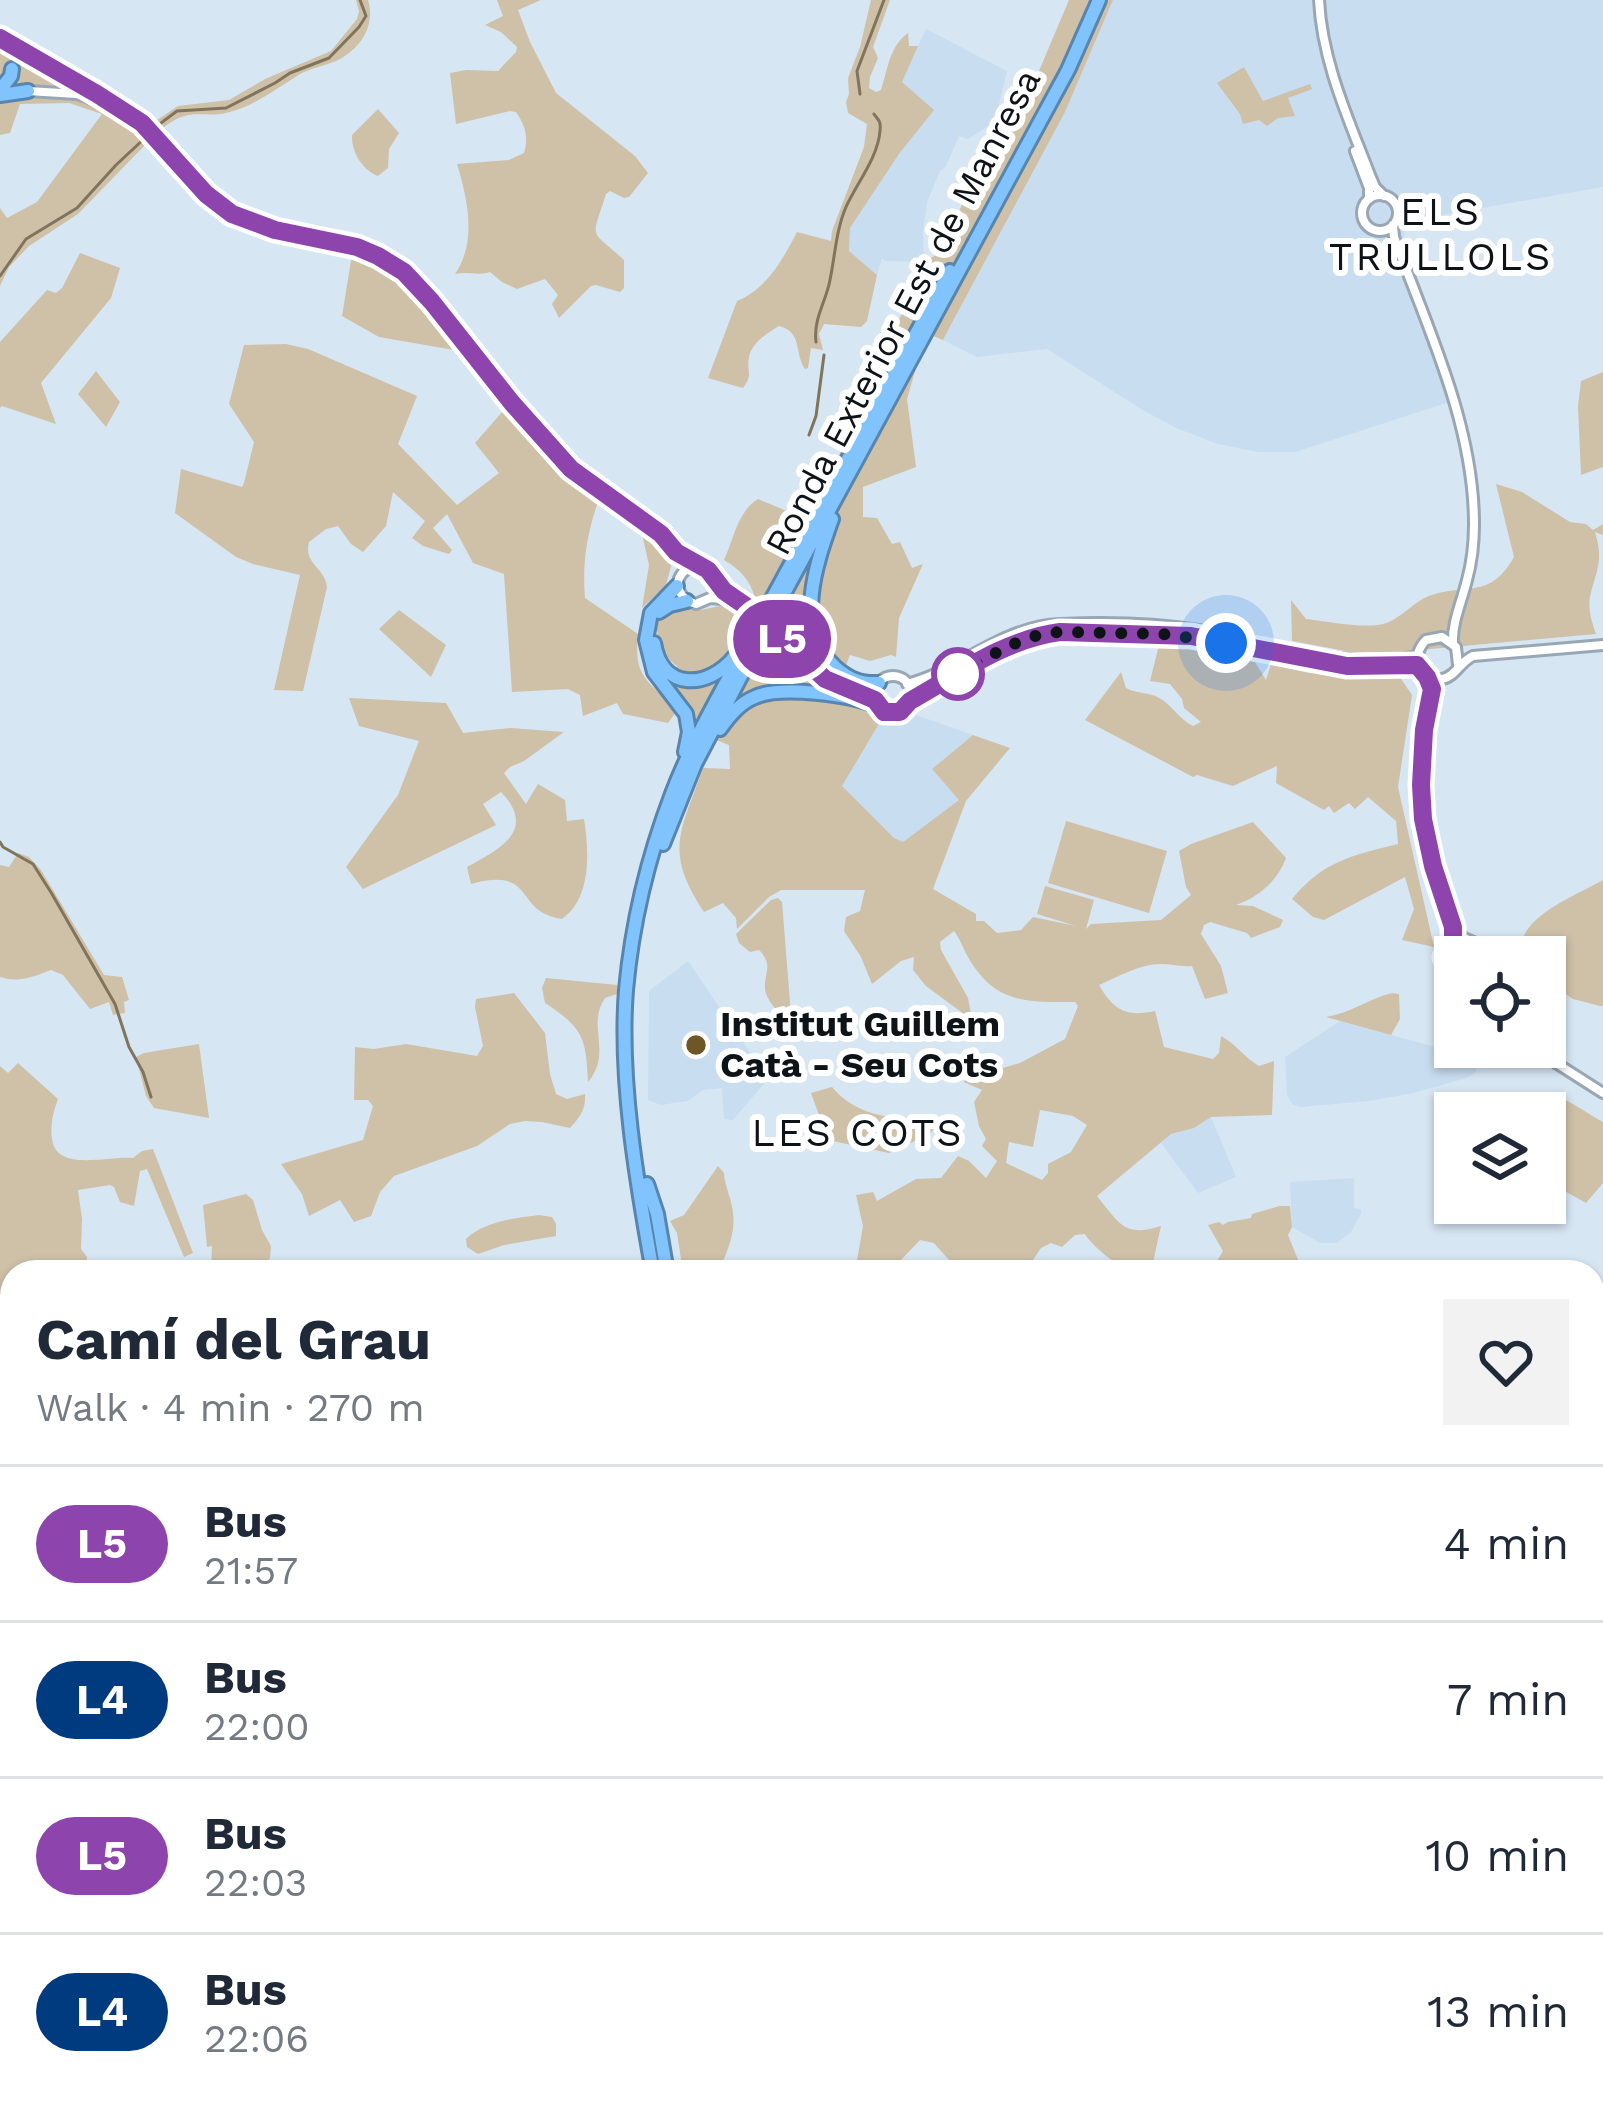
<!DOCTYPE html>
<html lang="en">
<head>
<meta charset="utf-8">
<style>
  :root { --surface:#fff; --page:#f2f2f3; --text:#1f2937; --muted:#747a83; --line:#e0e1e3 }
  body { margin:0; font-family:"Work Sans",sans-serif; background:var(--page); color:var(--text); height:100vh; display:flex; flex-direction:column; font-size:45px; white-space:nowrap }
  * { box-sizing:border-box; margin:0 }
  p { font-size:39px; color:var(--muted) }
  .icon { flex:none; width:66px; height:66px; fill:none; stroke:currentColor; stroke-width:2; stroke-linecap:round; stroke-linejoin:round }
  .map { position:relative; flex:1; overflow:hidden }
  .sheet { position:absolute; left:0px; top:1260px; width:1605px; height:852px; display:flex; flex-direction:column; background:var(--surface); border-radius:36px 36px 0 0; box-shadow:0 3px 9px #0004 }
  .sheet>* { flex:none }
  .badge { padding:0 24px; border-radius:39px; font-size:42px; line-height:78px }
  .controls { position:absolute; left:1434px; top:936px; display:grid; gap:24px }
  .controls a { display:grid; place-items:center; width:132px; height:132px; border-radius:0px; background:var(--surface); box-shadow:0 3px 9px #0004; font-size:60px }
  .you { position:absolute; width:60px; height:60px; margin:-30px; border:9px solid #fff; border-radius:50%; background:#1a73e8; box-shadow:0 0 0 18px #1a73e833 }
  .map>.badge { position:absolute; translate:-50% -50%; box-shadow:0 0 0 6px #fff }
  .round { display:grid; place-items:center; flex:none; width:126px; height:126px; border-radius:0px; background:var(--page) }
  .summary { display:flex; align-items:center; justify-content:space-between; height:204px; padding:0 36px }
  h1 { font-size:57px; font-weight:700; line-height:90px }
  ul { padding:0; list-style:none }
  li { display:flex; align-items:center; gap:36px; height:156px; padding:0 36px; border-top:3px solid var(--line) }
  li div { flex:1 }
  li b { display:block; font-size:45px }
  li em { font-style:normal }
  li .badge { min-width:132px; font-weight:700; text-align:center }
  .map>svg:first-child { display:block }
  .built { fill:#c8ddf0 }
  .green { fill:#cfc0a8; fill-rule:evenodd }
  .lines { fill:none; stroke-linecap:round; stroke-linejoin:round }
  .stream { stroke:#80745d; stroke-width:3 }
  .minor-casing { stroke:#99a7b4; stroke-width:14 }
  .major-casing { stroke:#5885ad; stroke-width:16 }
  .highway-casing { stroke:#5885ad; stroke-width:18 }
  .minor { stroke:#fff; stroke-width:8 }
  .major { stroke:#b3dbfe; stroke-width:10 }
  .highway { stroke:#80c3fd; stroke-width:12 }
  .rail { stroke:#757f88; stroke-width:3; stroke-dasharray:15 15; stroke-linecap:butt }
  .highway-bridge-casing { stroke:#5885ad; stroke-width:18; stroke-linecap:butt }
  .highway-bridge { stroke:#80c3fd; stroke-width:12 }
  .line-casing { stroke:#fff; stroke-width:27 }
  .line { stroke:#8e44ad; stroke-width:18 }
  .walk { stroke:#0e1318; stroke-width:12; stroke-dasharray:0 21.6 }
  .stop-dot { fill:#fff; stroke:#8e44ad; stroke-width:6 }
  .poi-dot { fill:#6f5627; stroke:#fff; stroke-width:4.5 }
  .labels { text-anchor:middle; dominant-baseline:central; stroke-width:12; stroke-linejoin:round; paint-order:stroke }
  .street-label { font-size:36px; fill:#0e1318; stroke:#fff }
  .poi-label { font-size:36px; font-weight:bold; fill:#0e1318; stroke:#fff; text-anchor:start }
  .neighbourhood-label { font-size:39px; letter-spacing:3px; fill:#0e1318; stroke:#fff }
</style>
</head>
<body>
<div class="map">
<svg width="1603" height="2112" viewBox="0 0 1603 2112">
  <rect width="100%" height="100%" fill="#d7e6f3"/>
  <path class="built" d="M 1113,0 L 1603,0 L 1603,187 L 1413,220 L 1405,228 L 1404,238 L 1459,399 L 1295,452 L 1259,452 L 1218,444 L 1176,428 L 1141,409 L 1047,349 L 977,357 L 943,340 L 1065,112 Z
    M 926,29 L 1007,71 L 995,122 L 968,139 L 959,136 L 946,166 L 940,171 L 927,202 L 923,233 L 924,262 L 885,261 L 882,258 L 877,275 L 849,251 L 850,228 L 899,154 L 933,110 L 901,82 Z
    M 916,715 L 973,735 L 932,769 L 960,800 L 903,842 L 894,838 L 841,786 L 883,717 L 897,720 Z
    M 688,961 L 768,1079 L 733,1120 L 724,1119 L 722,1088 L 703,1090 L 688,1101 L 661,1105 L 648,1100 L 649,991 Z
    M 1340,1021 L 1472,1057 L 1477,1061 L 1478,1066 L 1475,1073 L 1466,1078 L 1414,1093 L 1369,1101 L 1300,1107 L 1292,1104 L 1287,1095 L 1285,1057 Z
    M 1211,1117 L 1236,1177 L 1198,1193 L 1161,1143 L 1171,1134 L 1194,1128 Z
    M 1354,1178 L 1354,1208 L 1361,1209 L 1361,1214 L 1351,1232 L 1337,1243 L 1320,1243 L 1292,1227 L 1290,1182 Z
    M 1603,1400 L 1603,1802 L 1593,1809 L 1593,1403 Z
    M 0,1492 L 3,1493 L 12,1533 L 12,2015 L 0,2020 Z
    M 418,2100 L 587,2100 L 589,2112 L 408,2112 Z
    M 625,2100 L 1154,2100 L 1151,2103 L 1158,2112 L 627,2112 Z"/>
  <path class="green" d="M 356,0 L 368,0 C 376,26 360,50 336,61 C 324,66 311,68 300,74 C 279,87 257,104 233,111 C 203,121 192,104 162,129 C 186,152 202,183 231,201 C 260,218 296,220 328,227 C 355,233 381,243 404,258 C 430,276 444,302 464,326 C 518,392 568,463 642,509 L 633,525 L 621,512 L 599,499 C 587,532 582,564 585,598 L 638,634 C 633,680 649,679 675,710 L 677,666 C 660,654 645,620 671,608 C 682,604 690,611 701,610 C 726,606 721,601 748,612 L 755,598 C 750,580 740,569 724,560 C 734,539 737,512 758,499 L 799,516 L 807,510 L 828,479 L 853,425 L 854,410 L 868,383 L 873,367 L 888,347 L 894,327 L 919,286 L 924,262 L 941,252 L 968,191 L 1033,85 L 1069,0 L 1113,0 L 1065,112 L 953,321 L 943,340 L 931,335 L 916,368 L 907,399 L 916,467 L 863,487 L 863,517 L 877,518 L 892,544 L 900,542 L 912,568 L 923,564 L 899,618 L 896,657 L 891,655 L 870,661 L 850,655 L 843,673 L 831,664 L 825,701 L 876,708 L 883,717 L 842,786 L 894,838 L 903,842 L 959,800 L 932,769 L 973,735 L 1010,748 L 966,801 L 933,889 L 976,914 L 976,921 L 984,921 L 997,933 L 1021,930 L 1033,917 L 1076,926 L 1037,914 L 1045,886 L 1094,900 L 1086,929 L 1091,924 L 1161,920 L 1191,895 L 1186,887 L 1179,851 L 1191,844 L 1253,822 L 1286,858 C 1278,880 1259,897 1236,905 L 1253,906 L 1283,920 L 1280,927 L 1251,938 L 1247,933 L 1210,922 L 1204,925 L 1201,934 L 1221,966 L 1228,993 L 1205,999 L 1192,966 C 1181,967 1171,964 1160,964 C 1140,964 1118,977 1099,985 C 1114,1011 1127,1017 1155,1011 L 1164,1047 L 1213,1059 L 1219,1053 L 1221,1036 C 1236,1044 1244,1057 1259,1066 L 1274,1061 L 1272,1115 L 1211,1117 L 1194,1128 L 1171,1134 L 1097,1196 C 1119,1223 1124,1238 1161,1226 L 1152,1267 C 1144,1271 1141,1275 1132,1272 C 1119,1268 1091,1245 1085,1234 L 1075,1235 L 1062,1247 L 1051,1243 L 1041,1248 L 1025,1272 L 953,1272 L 955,1267 L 934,1243 L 920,1240 L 899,1262 L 896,1272 L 855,1272 L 863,1226 L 856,1195 L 873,1192 L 877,1201 L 916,1179 L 941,1178 L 958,1156 L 969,1161 L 986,1178 L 997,1161 L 982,1146 L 986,1139 L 979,1126 L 974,1102 L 982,1090 L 964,1082 L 972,1056 L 992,1058 L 999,1069 L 1020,1063 L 1065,1039 L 1078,1006 L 1075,1002 C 1026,1002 995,1004 968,957 C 963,948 960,939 954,931 L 940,942 L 941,950 L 968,998 L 971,1014 L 976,1023 L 926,986 L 913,970 L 914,957 L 901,961 L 872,984 L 861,957 L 844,931 L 846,917 L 860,911 L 865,890 L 781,890 L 769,897 L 737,929 L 736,918 L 723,903 L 704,912 C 663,850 681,832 703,768 L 730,769 L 729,745 L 686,728 L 676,712 L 668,723 L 623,714 L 617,703 L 583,716 L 580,695 L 568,689 L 512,692 L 504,574 L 473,563 L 447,514 L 433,528 L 452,550 L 449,554 L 423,546 L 412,538 L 425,521 L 393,492 L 386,526 L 363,552 L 351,544 L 338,526 L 326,529 L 309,542 C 303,564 325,567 327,587 L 303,691 L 274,690 L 300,575 L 253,564 L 236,557 L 175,513 L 181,469 L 242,487 L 244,483 L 254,442 L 229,404 L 244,345 L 286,344 L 308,349 L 417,396 L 398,444 L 457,505 L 499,473 L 475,443 L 503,411 L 499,402 L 454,350 L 379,337 L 342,316 L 352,254 C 298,237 234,235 190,195 C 174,180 161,159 148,142 L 78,214 L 29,246 L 9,267 L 0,286 L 0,208 L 7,218 L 37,202 L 102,114 L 69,103 L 20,104 L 10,133 L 0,135 L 0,32 L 50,64 L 154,122 L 178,106 L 229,100 L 265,79 L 331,51 L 357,19 L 359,11 ZM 1040,1110 L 1073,1116 L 1087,1125 L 1071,1152 L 1048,1164 L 1048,1173 L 1042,1180 L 1006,1163 L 1009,1142 L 1033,1147 Z
    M 497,0 L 541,0 L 518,10 L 530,42 L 556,93 L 635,156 L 648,173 L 629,197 L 624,198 L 610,191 L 606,194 C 591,242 589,228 624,260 L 624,288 L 620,292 L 596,285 L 591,286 L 559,318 L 552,304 L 558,295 L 545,279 L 517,289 L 502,282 L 490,272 C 478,276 467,271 455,274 C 477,242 468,200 457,164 L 509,160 L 524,153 C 529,137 525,125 516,112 L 510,111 L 456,124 L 450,73 L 466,70 L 498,71 L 516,52 L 517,47 L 501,32 L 485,25 L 503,16 Z
    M 871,0 L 890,0 L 873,47 L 878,58 L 870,77 L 869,88 L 876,92 L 881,90 C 888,69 889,47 908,33 L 909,46 L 918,46 L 902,82 L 934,110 L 899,154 L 850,228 L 849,251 L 877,275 L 867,321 L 861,327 L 824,324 L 819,334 L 823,350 L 811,348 L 808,368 L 805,369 C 794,353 803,332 779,326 C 768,333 752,342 749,357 C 746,372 754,373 743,388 L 708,378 L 737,301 C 767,289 783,259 797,232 L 831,241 L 832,231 L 864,147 L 867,124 L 848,113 L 846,102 L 849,94 L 848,78 L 860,47 Z
    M 1244,67 L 1263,101 L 1310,84 L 1312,89 L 1288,98 L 1295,116 L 1278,118 L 1267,126 L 1259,120 L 1243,124 L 1240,114 L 1217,83 Z
    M 378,109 L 399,133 L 389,149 L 388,168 L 378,176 C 362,170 351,151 352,135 Z
    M 80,253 L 120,268 L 111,298 L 41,383 L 56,424 L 2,406 L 0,408 L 0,342 L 47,290 L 56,293 L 62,288 Z
    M 96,371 L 120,402 L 106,427 L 78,394 Z
    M 1603,372 L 1603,467 L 1581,475 L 1578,406 L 1581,381 Z
    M 1496,484 L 1522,492 L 1570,522 L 1586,524 L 1593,530 L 1603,524 L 1603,535 L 1595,532 C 1603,558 1598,567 1591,592 C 1587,606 1591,620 1596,634 L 1398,652 L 1351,652 L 1292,641 L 1291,600 L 1306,619 C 1325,621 1365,629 1383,624 C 1402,619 1414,600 1432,595 C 1470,583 1490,599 1514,557 Z
    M 642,534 L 668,558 L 673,559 L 666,585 L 642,608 L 649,565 Z
    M 399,610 L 446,645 L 431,677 L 379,629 Z
    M 1160,641 L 1255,662 L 1266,680 L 1271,664 L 1309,673 L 1399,676 L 1412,695 L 1398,787 L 1434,947 L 1402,940 L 1414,909 L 1405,877 L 1324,920 L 1313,917 L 1292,899 C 1323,861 1353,855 1398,844 L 1396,821 L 1368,797 L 1355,809 L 1349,803 L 1334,813 L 1329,806 L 1324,810 L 1276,783 L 1277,766 L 1233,786 L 1197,775 L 1193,777 L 1085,720 L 1121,672 L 1126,688 C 1137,694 1149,692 1159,698 C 1170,703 1179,719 1193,726 L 1201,722 L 1184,708 L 1182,699 L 1170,684 L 1150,681 Z
    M 349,698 L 446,703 L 463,733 L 510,728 L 564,732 L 524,761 L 510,767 L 504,773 L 526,804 L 538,784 L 565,800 L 567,821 L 584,819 C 589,851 592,898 562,919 C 512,912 538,866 471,884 L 467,867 C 499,849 538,831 501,792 L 483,804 L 496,825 L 363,889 L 346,867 L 398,795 L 419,741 L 359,726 Z
    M 1066,821 L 1167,851 L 1149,913 L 1048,883 Z
    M 18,853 L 29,857 L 41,870 L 104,975 L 122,977 L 129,1000 L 124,1002 L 125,1013 L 113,1015 L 109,1002 L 90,1009 L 63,975 L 51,970 C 33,977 19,983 0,977 L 0,865 L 9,867 Z
    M 1603,880 L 1603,1006 L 1600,1006 L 1573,999 L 1548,982 L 1545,979 L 1545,957 L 1524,957 C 1508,921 1577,895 1603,880 Z
    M 778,898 L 782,902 L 792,1027 C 784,1018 772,1007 767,996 C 759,977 777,968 759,950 L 750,952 L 739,943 L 736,934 L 771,900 Z
    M 546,978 L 617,985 L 617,994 L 605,998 C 586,1026 613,1052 588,1082 C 586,1037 583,1028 545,1003 L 542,988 Z
    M 514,993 L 545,1033 L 550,1074 L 556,1094 L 567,1099 L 585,1094 C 586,1109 580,1117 570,1128 L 542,1122 L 525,1121 L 510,1124 L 477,1146 L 394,1176 L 380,1192 L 371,1216 L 354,1222 L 340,1200 L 309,1216 L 302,1194 L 281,1164 L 363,1140 L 373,1106 L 368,1100 L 354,1100 L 355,1047 L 374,1049 L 406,1044 L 477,1056 L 483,1046 L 475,1007 L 476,999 Z
    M 1392,993 L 1399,994 L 1400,1019 L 1391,1035 L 1326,1017 C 1351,1013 1368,999 1392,993 Z
    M 199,1044 L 209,1118 L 154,1108 L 146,1096 L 136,1057 L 144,1053 Z
    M 18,1063 L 58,1099 C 53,1112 50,1125 52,1139 C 56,1173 110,1155 133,1158 L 142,1151 L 153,1149 L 193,1253 L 184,1257 L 147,1169 L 140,1171 L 134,1206 L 120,1202 L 114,1187 L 110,1185 L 78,1190 L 82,1219 L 81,1249 L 87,1257 L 86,1272 L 12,1272 L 12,1380 L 8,1372 L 0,1367 L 0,1066 L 8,1073 Z
    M 832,1087 C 856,1117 898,1120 933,1120 L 938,1124 L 930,1134 L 889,1153 L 828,1140 L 811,1093 Z
    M 1546,1093 C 1561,1094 1588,1114 1603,1122 L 1603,1183 L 1586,1203 L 1545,1180 L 1545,1113 L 1542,1113 L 1545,1110 L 1539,1104 Z
    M 718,1166 L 724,1173 C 725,1188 732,1199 733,1213 C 736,1234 726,1253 719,1272 L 683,1272 L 677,1233 L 670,1221 L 684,1215 Z
    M 246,1194 L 253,1200 L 262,1230 L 271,1246 L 270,1258 L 261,1272 L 211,1272 L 212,1246 L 207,1247 L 203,1205 Z
    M 1280,1206 L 1290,1206 L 1292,1227 L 1288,1235 L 1301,1267 L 1306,1272 L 1202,1272 L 1217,1261 L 1223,1251 L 1208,1225 L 1219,1222 L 1223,1225 L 1228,1222 L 1251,1218 L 1252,1214 Z
    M 539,1215 L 552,1217 L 556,1224 L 556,1236 L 504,1245 L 478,1254 L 467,1247 L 466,1239 C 484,1222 514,1218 539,1215 Z
    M 12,2015 L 12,2100 L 418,2100 L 408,2112 L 0,2112 L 0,2020 Z"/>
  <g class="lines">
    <path class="stream" d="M 860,94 L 857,71 L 884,0
      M 157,126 L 177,111 L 226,108 L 275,83 L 290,73 L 329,58 L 359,27 L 366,16 L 360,0
      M 0,276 L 26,239 L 77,208 L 116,165 L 146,137
      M 816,342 C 813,319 826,302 830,280 C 835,256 836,230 846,207 C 857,183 878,157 880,131 C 881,121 879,121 874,114
      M 809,435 L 816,416 L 824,355
      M 0,842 L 3,847 L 33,864 L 52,894 L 115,1004 L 129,1047 L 143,1072 L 151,1097
      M 386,2112 L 397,2100"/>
    <defs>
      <path id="minor" d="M 1319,0 C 1322,61 1348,118 1370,175 L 1375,187 L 1384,196
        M 28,91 L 77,94 L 112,106 L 142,123 L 206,194 L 232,214 L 267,227 L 357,247 L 398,268 L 421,288 L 511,403 L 571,468 L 661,534 L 676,552 L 708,570 L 725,591 L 753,611 L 825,679 L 862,696
        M 1355,151 L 1369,188 L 1369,199
        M1362 213a18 18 0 1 1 36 0a18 18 0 1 1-36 0Z
        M 1393,225 L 1394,237 C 1428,329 1474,425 1474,524 C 1474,543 1472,562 1467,580 C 1462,601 1452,622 1453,643
        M 696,566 C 672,571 672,597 696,604 L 710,598 L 734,600
        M 1458,665 L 1456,647 L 1442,637 L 1426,640 C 1410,656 1415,685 1442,679 C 1455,677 1460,662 1473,656 L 1603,645
        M874 695a19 19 0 1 1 38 0a19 19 0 1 1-38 0Z
        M 1441,679 C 1410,730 1419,815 1434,870 C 1439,890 1452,912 1454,932 C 1455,951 1434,953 1455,973
        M 907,684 C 961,670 1002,626 1060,624 C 1103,622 1155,623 1198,630 C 1263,641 1351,671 1416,656
        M 911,701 C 958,674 1005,639 1060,632 L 1191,636 L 1347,666 L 1381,668 L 1417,665
        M 1454,928 L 1464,938 L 1478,944 L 1482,957
        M 1538,1047 L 1556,1063 L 1603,1093
        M 1593,1804 L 1603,1778
        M 1593,1842 L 1603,1817
        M 1464,2112 L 1469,2100
        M 1483,2112 L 1488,2100"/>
      <path id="major" d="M 1593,1399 L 1603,1396
        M 1593,1408 L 1603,1404
        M 0,2027 L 12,2022
        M 0,2044 L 12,2038"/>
      <path id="highway" d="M 0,90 L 11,76 L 12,69
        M 0,95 L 28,91
        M 832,519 C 816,564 793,628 835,667 C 849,679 860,684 879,683
        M 677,586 L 651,613 L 646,640 L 654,672 L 686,714 L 689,732 L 685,752
        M 767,608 L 950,271
        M 659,612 L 670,605 L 687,601
        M 774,612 L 1068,70 L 1099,0
        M 654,643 C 662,692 709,689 735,656
        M 720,729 C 730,715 740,703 755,697 C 781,685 851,695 878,706
        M 663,844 L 695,764 L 763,634
        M 647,1184 L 657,1214 L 667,1272
        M 653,1272 C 637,1184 619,1079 626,990 C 632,924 648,857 672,794 C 693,738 726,684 754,631
        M 601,2100 L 605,2112
        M 617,2100 L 619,2112"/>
    </defs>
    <use href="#minor" class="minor-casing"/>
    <use href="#major" class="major-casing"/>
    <use href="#highway" class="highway-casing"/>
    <use href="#minor" class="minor"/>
    <use href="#major" class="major"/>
    <use href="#highway" class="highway"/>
    <path class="rail" d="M 1593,1804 L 1603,1797
      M 1200,2112 L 1214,2100"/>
    <defs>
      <path id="highway-bridge" d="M 754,631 L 767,608
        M 763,634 L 774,612"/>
    </defs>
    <use href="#highway-bridge" class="highway-bridge-casing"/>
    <use href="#highway-bridge" class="highway-bridge"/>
  </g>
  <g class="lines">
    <defs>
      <path id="line" d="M 0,38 L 97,94 L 142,123 L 206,194 L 232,214 L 275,230 L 357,247 L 378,256 L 404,272 L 432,302 L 512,403 L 571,469 L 661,534 L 676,552 L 708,570 L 724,591 L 753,611 L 825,679 L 875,700 L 884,712 L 900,712 L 910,701 C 958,674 1005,639 1060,632 L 1191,636 L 1347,666 L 1417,665 L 1427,677 L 1432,689 L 1424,730 L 1421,785 L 1423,819 L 1433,866 L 1453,927 L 1453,942 L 1445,957 L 1448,966 L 1455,972"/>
    </defs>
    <use href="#line" class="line-casing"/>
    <use href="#line" class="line"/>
    <path class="walk" d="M 958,674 L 1008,646 L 1041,634 L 1060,632 L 1162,634 L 1226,643"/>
  </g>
  <circle class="stop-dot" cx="958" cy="674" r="24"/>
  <circle class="poi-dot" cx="696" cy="1045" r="12"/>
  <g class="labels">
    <g class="street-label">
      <text transform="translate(903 312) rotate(-62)">Ronda Exterior Est de Manresa</text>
    </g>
    <g class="poi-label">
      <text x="720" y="1024">Institut Guillem<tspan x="720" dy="41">Catà - Seu Cots</tspan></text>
    </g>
    <g class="neighbourhood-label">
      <text x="1441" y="211">ELS<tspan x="1441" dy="45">TRULLOLS</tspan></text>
      <text x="858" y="1132">LES COTS</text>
    </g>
  </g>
</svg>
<div class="controls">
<a><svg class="icon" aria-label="locate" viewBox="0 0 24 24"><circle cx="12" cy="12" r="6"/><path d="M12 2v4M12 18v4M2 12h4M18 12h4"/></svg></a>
<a><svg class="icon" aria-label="layers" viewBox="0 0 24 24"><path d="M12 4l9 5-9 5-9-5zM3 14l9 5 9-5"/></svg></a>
</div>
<div class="you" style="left:1226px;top:643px"></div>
<b class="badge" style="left:782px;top:639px;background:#8e44ad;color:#fff">L5</b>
<section class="sheet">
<div class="summary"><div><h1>Camí del Grau</h1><p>Walk · 4 min · 270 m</p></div><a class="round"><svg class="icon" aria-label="heart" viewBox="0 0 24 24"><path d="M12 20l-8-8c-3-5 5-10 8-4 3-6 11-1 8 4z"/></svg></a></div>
<ul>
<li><span class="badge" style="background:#8e44ad;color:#fff">L5</span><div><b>Bus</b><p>21:57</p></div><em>4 min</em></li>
<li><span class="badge" style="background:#003b80;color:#fff">L4</span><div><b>Bus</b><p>22:00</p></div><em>7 min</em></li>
<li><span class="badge" style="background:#8e44ad;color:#fff">L5</span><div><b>Bus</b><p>22:03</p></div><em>10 min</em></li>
<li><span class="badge" style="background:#003b80;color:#fff">L4</span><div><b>Bus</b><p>22:06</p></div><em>13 min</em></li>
</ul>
</section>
</div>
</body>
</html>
